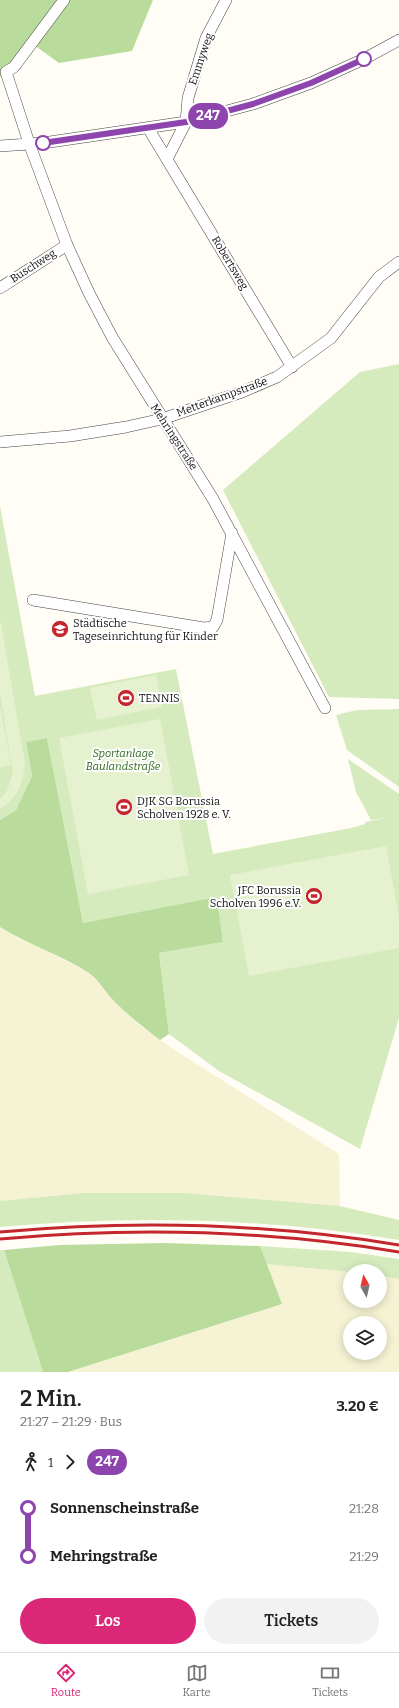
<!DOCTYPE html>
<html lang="de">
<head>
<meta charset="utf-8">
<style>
  :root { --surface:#fff; --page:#f2f2f2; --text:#222; --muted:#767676; --line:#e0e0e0; --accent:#db2777 }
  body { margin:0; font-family:Bitter,serif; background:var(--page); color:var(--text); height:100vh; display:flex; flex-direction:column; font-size:15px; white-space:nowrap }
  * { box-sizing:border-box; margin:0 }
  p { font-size:13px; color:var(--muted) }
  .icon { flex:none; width:22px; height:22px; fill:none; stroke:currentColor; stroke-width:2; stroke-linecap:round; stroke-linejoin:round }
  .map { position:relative; height:1372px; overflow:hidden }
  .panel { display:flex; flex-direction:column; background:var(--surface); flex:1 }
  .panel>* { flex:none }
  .badge { padding:0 8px; border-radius:13px; font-size:14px; line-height:26px }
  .needle { width:26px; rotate:352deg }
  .fabs { position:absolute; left:343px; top:1264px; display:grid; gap:8px }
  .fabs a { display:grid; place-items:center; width:44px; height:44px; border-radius:50%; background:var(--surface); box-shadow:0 2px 10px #0003; font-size:20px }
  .map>.badge { position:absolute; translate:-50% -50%; box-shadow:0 0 0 2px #fff }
  .legs { display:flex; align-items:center; gap:6px; height:44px; padding:0 20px; font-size:13px }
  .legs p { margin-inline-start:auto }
  .overview { display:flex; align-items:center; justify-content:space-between; height:68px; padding:0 20px }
  h1 { font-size:22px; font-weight:600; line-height:30px }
  .cta { display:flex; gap:8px; margin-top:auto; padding:8px 20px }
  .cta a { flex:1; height:46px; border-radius:24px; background:var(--accent); color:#fff; font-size:16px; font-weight:600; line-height:46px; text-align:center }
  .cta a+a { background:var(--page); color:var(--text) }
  ul { padding:0 20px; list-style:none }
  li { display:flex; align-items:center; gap:14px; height:48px; font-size:15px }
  li i { display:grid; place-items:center; width:6px; height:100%; margin:0 5px; background:currentColor }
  li i::after { content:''; width:10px; height:10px; margin:-5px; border:3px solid; border-radius:50%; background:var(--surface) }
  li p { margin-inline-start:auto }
  li:first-child i { background:linear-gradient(#0000 50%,currentColor 0) }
  li:last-child i { background:linear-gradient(currentColor 50%,#0000 0) }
  .tabs { display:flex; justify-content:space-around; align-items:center; height:56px; border-top:1px solid var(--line); background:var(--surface); font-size:11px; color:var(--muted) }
  .tabs a { display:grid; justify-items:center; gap:2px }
  .tabs .current { color:var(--accent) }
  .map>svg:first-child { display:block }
  .farmland { fill:#f6f3d4; fill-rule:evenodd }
  .green { fill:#d5ebbd }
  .forest { fill:#b9dc9c }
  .pitch { fill:#e6f2cf }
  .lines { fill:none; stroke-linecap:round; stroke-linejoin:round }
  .minor-casing { stroke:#444; stroke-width:12 }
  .minor { stroke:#fff; stroke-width:11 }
  .rail { stroke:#c4262e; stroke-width:3 }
  .line-1-casing { stroke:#fff; stroke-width:9 }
  .line-1 { stroke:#8e44ad; stroke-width:6 }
  .stop-1-dot { fill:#fff; stroke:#8e44ad; stroke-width:2 }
  .labels { text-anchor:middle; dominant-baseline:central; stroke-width:4; stroke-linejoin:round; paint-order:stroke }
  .street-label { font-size:11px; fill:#111; stroke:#fff }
  .poi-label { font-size:11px; fill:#111; stroke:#fff; text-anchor:start }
  .park-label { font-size:11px; font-style:italic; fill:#2f6b1f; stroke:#fff }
</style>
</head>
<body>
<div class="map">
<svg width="399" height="1372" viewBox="0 0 399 1372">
  <rect width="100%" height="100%" fill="#fffdf5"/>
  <path class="farmland" d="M 0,927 L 18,938 L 45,950 L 91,974 L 138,1024 L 173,1049 L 339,1154 L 340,1206 L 184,1193 L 82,1193 L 0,1201 Z
    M 266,1264 L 350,1272 L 350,1301 L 380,1301 L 380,1276 L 399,1279 L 399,1372 L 68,1372 L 282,1304 ZM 350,1323 L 380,1323 L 380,1353 L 350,1353 Z"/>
  <path class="green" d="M 399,364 L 399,699 L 329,697 L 223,490 L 360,372 Z
    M 0,506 L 35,696 L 176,669 L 213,854 L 351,828 L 365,824 L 365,822 L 386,818 L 371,820 L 356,792 L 348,759 L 399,794 L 399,1018 L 360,1149 L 219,1071 L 169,1034 L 159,953 L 223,942 L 217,898 L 83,923 L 47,738 L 26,742 L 32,776 L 16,810 L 0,820 Z
    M 399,709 L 399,787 L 347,750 L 336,715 L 357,710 Z
    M 82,1193 L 184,1193 L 340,1206 L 399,1220 L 399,1240 C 267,1218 133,1215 0,1227 L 0,1201 Z
    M 260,1246 L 351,1252 L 399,1259 L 399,1279 L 380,1276 L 380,1271 L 350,1272 L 266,1264 Z
    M 0,1250 L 4,1250 L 43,1372 L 0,1372 Z"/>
  <path class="forest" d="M 0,0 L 153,0 L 132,51 L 59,63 L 34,45 L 17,69 L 0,77 Z
    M 47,738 L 83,923 L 217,897 L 223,942 L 159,953 L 169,1034 L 160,1040 C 144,1028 128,1015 114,1001 C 105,992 99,980 89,973 C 61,955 29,945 0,927 L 0,820 L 16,810 L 32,776 L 26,742 Z
    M 164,1243 L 260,1246 L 282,1304 L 68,1372 L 43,1372 L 4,1250 L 60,1245 Z"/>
  <path class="pitch" d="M 0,619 L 25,763 C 23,782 18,799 0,809 L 0,799 L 7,791 L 13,773 L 0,693 Z
    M 156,675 L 162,707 L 97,720 L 90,688 Z
    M 0,706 L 11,765 L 0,767 Z
    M 160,719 L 189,875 L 88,894 L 59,738 Z
    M 386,846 L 399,917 L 399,948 L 249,976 L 230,875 Z"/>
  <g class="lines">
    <defs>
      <path id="minor" d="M 6,72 L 29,143 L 67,245 L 89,293 L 112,337 L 213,499 L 325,708
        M 6,72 L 14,67 L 64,0
        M 148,128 L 292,367
        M 0,146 L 43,143 L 186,122 L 253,104 L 311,83 L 364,59 L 399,40
        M 167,159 L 186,122 L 188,98 L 206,38 L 226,0
        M 0,288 L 67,245
        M 0,442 L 70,436 L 126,427 L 162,419 L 242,392 L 277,377 L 331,338 L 379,277 L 399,262
        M 33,600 L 204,628 L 213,627 L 217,620 L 232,533"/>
    </defs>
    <use href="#minor" class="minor-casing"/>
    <use href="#minor" class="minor"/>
    <path class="rail" d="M 0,1232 C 133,1220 267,1223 399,1245
      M 0,1239 C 134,1227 267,1230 399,1252"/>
  </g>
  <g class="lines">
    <defs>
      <path id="line-1" d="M 43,143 L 186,122 L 253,104 L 311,83 L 364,59"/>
    </defs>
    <use href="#line-1" class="line-1-casing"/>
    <use href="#line-1" class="line-1"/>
  </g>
  <defs>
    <symbol id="school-disc" viewBox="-11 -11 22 22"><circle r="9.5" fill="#c4262e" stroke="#fff"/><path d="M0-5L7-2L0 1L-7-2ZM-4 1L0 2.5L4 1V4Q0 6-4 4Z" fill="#fff"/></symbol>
    <symbol id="stadium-disc" viewBox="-11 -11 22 22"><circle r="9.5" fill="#c4262e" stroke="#fff"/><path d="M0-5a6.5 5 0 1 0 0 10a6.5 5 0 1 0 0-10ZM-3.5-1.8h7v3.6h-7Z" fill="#fff"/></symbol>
  </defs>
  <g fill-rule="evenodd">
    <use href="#school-disc" x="50" y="619" width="20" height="20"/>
    <use href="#stadium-disc" x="116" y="688" width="20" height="20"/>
    <use href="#stadium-disc" x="114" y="797" width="20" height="20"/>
    <use href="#stadium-disc" x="304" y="886" width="20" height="20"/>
  </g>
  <g class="stop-1-dot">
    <circle cx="364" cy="59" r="7"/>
    <circle cx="43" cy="143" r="7"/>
  </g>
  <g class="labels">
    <g class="street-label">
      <text transform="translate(201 59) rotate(-71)">Emmyweg</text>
      <text transform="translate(230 263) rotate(59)">Robertsweg</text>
      <text transform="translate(33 266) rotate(-33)">Buschweg</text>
      <text transform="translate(222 397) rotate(-20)">Metterkampstraße</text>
      <text transform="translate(174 437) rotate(57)">Mehringstraße</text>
    </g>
    <g class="poi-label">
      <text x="73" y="623">Städtische<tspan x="73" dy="13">Tageseinrichtung für Kinder</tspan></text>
      <text x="139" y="698">TENNIS</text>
      <text x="137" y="801">DJK SG Borussia<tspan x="137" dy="13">Scholven 1928 e. V.</tspan></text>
      <text x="301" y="890" text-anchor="end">JFC Borussia<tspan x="301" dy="13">Scholven 1996 e.V.</tspan></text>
    </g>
    <g class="park-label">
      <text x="123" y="753">Sportanlage<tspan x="123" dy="13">Baulandstraße</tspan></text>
    </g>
  </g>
</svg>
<div class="fabs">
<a><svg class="needle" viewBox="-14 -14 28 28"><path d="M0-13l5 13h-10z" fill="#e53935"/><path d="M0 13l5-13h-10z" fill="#767676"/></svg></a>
<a><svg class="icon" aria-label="layers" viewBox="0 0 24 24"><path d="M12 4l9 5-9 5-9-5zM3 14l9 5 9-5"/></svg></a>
</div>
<b class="badge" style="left:208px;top:116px;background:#8e44ad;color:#fff">247</b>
</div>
<section class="panel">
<div class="overview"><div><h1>2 Min.</h1><p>21:27 – 21:29 · Bus</p></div><b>3.20 €</b></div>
<div class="legs"><svg class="icon" aria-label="walk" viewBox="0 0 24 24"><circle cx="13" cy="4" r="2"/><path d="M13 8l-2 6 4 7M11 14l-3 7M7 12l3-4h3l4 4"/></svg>1<svg class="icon" aria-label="forward" viewBox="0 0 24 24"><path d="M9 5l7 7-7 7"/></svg><b class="badge" style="background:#8e44ad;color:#fff">247</b></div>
<ul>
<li><i style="color:#8e44ad"></i><b>Sonnenscheinstraße</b><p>21:28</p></li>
<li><i style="color:#8e44ad"></i><b>Mehringstraße</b><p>21:29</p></li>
</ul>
<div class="cta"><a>Los</a><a>Tickets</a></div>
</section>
<nav class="tabs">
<a class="current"><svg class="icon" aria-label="directions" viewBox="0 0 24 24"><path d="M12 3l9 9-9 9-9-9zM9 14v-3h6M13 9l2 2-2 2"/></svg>Route</a>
<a><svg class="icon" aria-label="map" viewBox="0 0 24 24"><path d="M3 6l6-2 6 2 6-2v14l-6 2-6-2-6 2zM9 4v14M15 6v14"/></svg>Karte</a>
<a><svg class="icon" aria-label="tickets" viewBox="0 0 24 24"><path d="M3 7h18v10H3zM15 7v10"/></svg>Tickets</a>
</nav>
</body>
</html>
